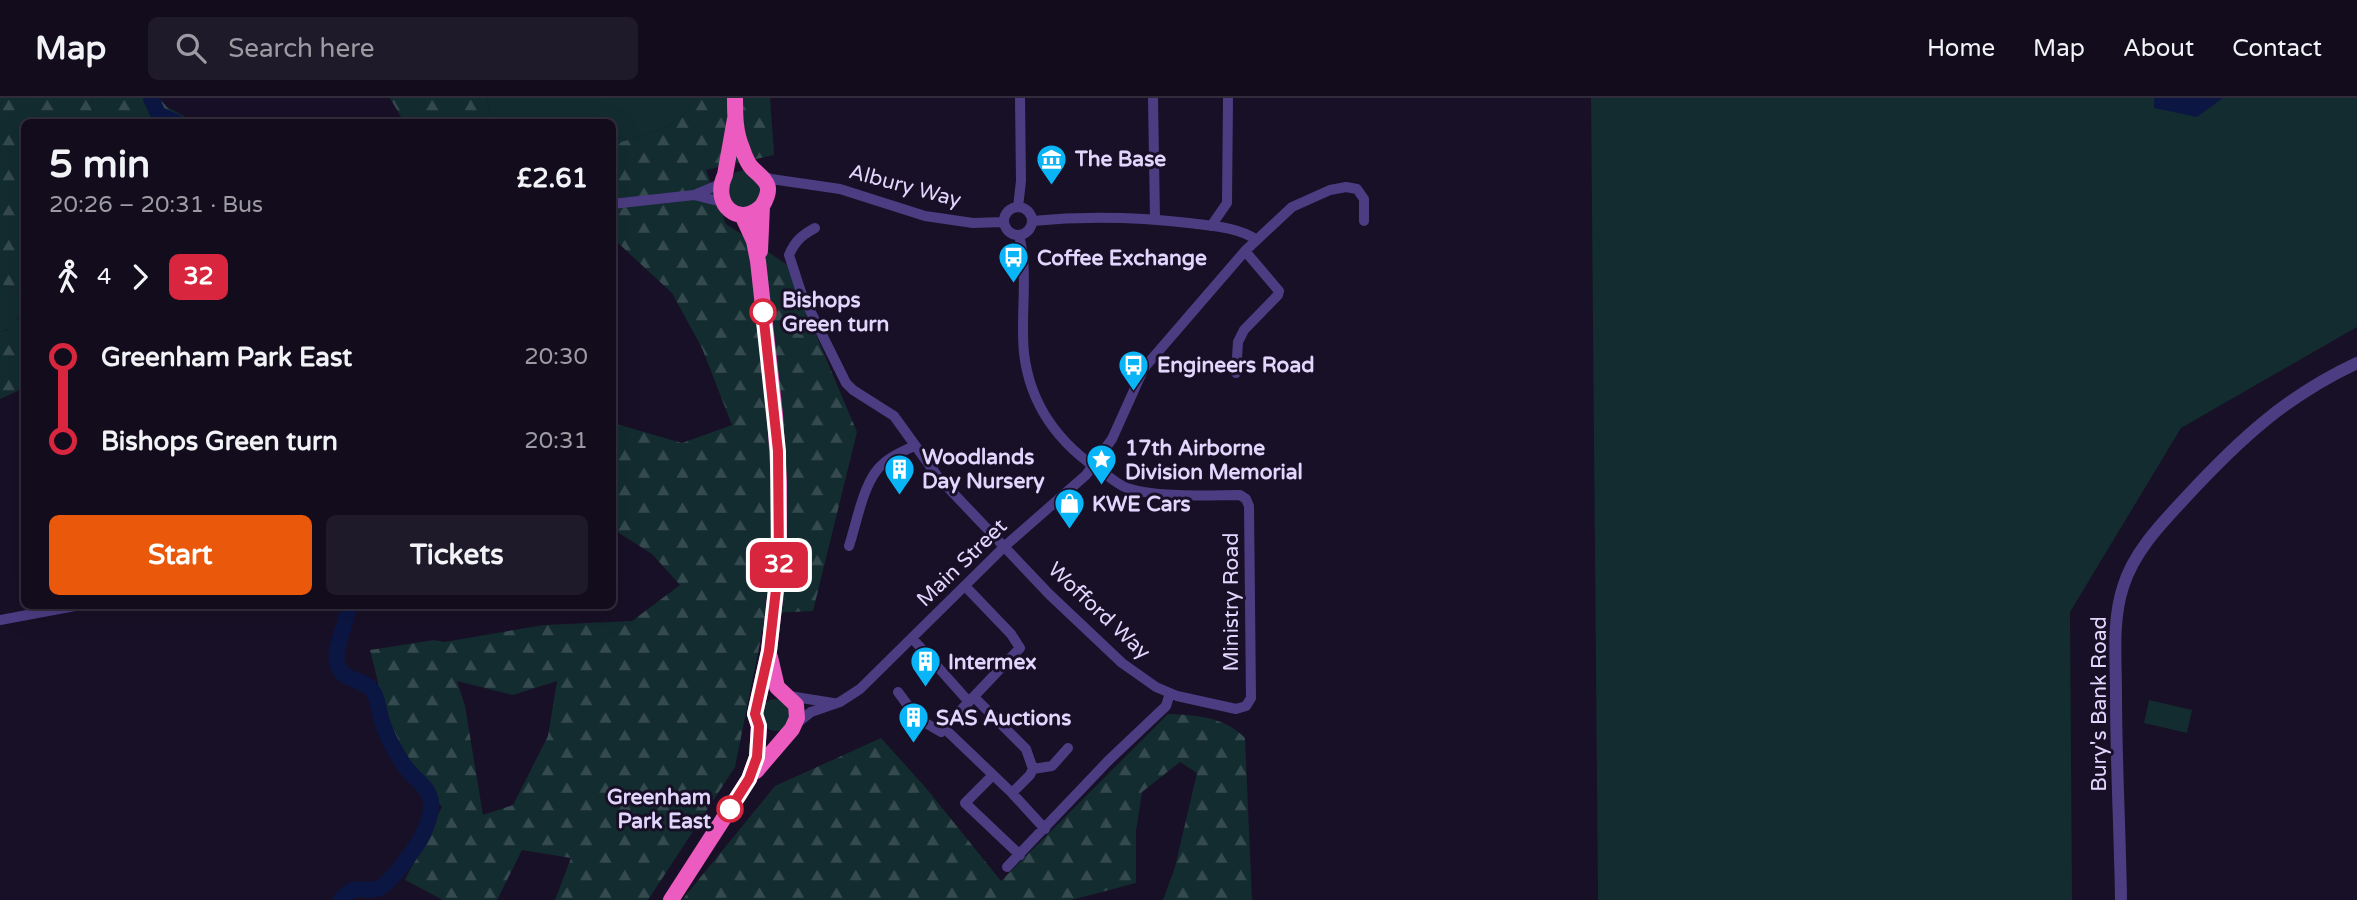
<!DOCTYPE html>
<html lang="en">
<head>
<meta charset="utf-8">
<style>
  :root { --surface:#120c1c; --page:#1f1a29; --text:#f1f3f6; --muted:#9c9ba3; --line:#312c3b; --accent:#ea580c }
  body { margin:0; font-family:"Varela Round",sans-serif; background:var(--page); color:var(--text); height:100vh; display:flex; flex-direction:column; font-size:26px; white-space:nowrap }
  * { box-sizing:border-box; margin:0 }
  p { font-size:23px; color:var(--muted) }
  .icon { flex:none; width:38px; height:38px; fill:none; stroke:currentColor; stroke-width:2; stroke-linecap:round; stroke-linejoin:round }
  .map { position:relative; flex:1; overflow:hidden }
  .sheet { position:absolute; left:21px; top:21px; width:595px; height:490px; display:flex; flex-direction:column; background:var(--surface); border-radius:10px; box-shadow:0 7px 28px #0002,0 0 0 2px var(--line) }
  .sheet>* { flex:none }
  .badge { padding:0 14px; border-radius:10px; font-size:24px; line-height:46px }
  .map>.badge { position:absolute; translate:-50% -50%; box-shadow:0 0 0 4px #fff }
  .legs { display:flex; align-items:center; gap:10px; height:77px; padding:0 28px; font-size:23px }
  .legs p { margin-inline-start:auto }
  .summary { display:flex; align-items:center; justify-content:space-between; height:119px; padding:0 28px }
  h1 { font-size:38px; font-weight:700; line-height:52px }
  .button { display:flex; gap:14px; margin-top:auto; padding:14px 28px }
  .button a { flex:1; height:80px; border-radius:10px; background:var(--accent); color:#fff; font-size:28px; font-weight:700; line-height:80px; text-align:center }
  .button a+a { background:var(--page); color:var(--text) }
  ul { padding:0 28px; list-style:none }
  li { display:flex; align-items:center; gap:24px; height:84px; font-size:26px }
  li i { display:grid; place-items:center; width:10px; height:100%; margin:0 9px; background:currentColor }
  li i::after { content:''; width:18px; height:18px; margin:-9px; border:5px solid; border-radius:50%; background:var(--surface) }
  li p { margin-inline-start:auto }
  li:first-child i { background:linear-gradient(#0000 50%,currentColor 0) }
  li:last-child i { background:linear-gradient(currentColor 50%,#0000 0) }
  header { display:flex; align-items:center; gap:42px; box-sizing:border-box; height:98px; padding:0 35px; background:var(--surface); border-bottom:2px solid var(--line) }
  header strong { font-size:33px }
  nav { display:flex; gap:38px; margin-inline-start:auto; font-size:24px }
  .search { width:490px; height:63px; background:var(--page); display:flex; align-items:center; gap:18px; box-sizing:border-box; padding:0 24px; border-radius:10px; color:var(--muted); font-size:26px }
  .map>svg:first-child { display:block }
  .green { fill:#132c30 }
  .forest { fill:url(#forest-firs); fill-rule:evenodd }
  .water { fill:#0c1643 }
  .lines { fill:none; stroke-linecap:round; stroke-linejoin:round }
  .river { stroke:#0c1643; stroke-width:16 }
  .minor { stroke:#4c3d83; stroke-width:10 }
  .tertiary { stroke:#4c3d83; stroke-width:12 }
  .trunk { stroke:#ec5bc0; stroke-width:16 }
  .line-1-casing { stroke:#fff; stroke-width:16 }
  .line-1 { stroke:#d7263d; stroke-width:10 }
  .stop-1-dot { fill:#fff; stroke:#d7263d; stroke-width:3.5 }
  .labels { text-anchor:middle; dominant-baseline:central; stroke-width:6; stroke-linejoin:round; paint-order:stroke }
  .poi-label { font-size:21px; font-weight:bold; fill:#e2d6fe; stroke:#181026; text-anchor:start }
  .street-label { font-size:21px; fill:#e2d6fe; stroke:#181026 }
  .stop-label { font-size:21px; font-weight:bold; fill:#e2d6fe; stroke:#181026; text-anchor:start }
</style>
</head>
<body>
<header>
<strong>Map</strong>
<div class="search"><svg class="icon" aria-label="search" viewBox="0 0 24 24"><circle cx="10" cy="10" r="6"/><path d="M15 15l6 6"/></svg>Search here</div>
<nav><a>Home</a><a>Map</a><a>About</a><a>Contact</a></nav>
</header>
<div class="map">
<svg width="2357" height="802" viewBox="0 0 2357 802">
  <defs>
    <pattern id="forest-firs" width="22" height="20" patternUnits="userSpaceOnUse" patternTransform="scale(1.75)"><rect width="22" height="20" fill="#132c30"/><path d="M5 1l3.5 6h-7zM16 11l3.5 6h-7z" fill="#354a4f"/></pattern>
  </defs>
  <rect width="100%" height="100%" fill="#181026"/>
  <path class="green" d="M 92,0 L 102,0 L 101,2 L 105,11 L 120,24 L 95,24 Z
    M 487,0 L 695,0 C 682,31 642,38 613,46 L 612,24 L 491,24 Z
    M 1591,0 L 2357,0 L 2357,229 L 2181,330 L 2070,514 L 2072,802 L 1598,802 Z
    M 747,72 L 763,94 L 751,109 L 738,110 L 726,99 L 731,77 L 739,73 Z
    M 0,186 L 17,191 L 24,203 C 23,215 12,233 0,234 Z
    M760 617a16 16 0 1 1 32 0a16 16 0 1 1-32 0Z
    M 2149,602 L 2192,612 L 2187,635 L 2144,625 Z"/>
  <path class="forest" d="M 0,0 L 92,0 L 95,24 L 24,24 L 24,290 L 0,301 L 0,234 L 8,232 L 11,224 L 18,221 L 24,203 L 17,191 L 0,186 Z
    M 102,0 L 159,0 L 167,9 L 195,24 L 120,24 L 107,14 L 100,2 Z
    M 390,0 L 487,0 L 491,24 L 404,24 Z
    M 695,0 L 770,0 L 774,57 L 706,72 L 726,126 L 786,166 L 857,334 L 813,513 L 766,515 L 735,669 L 648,802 L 555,802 L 571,760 L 522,752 L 497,802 L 443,802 L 405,782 L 442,709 L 394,649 L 370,552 L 434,542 L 444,544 L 544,527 L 632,523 L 680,487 L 652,456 L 619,435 L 613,427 L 613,325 L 682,345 L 732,327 L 702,250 L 672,195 L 618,145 L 613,145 L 613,46 C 642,38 682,31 695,0 ZM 457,583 L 513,597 L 557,583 L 548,638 L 513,707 L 483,717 L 465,608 Z
    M 1168,616 C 1196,617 1225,619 1245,640 L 1252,802 L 1163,802 L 1175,769 L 1197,675 L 1180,664 L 1142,694 L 1136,733 L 1136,785 L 1071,802 L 682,802 L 775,688 L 881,640 L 926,690 L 1001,783 Z"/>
  <path class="water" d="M 2154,0 L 2223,0 L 2197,19 L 2154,10 Z"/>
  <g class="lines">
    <path class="river" d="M 151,0 L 158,16 L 176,24
      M 341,802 C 356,783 364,796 379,790 C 392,784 410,757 418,745 C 424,736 432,717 431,705 C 430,688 412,680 404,667 C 396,655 389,643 384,629 C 379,618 379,603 373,593 C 363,579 342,585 337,565 C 333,549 348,526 348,508"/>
    <path class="minor" d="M 1153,0 L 1155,121
      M 762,77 L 771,81 L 840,91 L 925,118 L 973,125 L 1003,124
      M 694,97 L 722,104
      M 612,106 L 694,97 L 720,86
      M1004 123a14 14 0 1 1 28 0a14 14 0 1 1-28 0Z
      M 1018,109 L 1021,83 L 1020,0
      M 1032,123 C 1084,118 1137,119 1189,125 C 1212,128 1238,129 1257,142
      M 1211,128 L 1227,105 L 1228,0
      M 815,130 C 802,137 795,143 789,157 L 801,194 L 846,285 L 853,292 L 894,318 L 938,379 L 1049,496 L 1122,565 L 1156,589 L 1177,598 L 1236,611 L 1246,608 L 1251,600 L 1249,408 L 1246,401 L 1240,397 C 1208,397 1157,400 1127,390 C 1119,387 1112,381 1105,376 C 1061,348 1030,308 1024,255 C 1020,217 1029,175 1019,137
      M 1236,275 L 1238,244 L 1244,232 L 1278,197 L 1279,193 L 1245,153
      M 849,448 C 857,424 864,380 884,365 C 893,357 904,353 914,348
      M 965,488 L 1011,536 L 1020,550 L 944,630 L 1012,695 L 1045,731
      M 0,522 L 75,508
      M 912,540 L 969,604
      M 898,594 L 917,620 L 941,634 L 944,630
      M 789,598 L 833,605
      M 974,599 L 1026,651 L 1033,671 L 1030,677 L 1012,695
      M 797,625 L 811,614 L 840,604 L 860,591 L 1005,448 L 1086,377 L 1112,341 L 1144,270 L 1245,153 L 1292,109 L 1330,92 L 1346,89 L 1357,91 L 1364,101 L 1364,123
      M 1033,671 L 1052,668 L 1068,650
      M 992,678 L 965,705 L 1020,757
      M 1007,769 L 1108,663 L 1166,608 L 1170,595"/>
    <path class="tertiary" d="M 2121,802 C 2120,733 2116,664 2116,595 C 2116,560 2112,523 2123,489 C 2134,453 2162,425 2187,398 C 2239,342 2286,298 2357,265"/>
    <path class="trunk" d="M 735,21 L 725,77 C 711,106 739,131 762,108 C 775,87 765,83 752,70 C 748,66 744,56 742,50 C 735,34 735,17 735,0
      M 760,153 L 762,108
      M 756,673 L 792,631 L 797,620 L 796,607 L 777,589 L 770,559
      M 671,802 L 749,681 L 757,659 L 759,628 L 755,616 L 769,553 L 779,465 L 779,384 L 775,317 L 758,163 L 754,143 L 742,117"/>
  </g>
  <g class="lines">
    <defs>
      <path id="line-1" d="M 730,711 L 749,681 L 757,659 L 759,628 L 755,616 L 769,553 L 779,465 L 778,353 L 763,214"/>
    </defs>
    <use href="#line-1" class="line-1-casing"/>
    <use href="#line-1" class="line-1"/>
  </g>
  <defs>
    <symbol id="museum-pin" viewBox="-11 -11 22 30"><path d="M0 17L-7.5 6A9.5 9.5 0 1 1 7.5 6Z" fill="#09b4f7" stroke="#181026"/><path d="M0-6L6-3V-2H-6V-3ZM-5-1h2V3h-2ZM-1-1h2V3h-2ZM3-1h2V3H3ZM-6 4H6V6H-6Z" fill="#fff"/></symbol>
    <symbol id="bus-pin" viewBox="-11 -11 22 30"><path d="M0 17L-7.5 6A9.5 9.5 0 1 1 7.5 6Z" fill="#09b4f7" stroke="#181026"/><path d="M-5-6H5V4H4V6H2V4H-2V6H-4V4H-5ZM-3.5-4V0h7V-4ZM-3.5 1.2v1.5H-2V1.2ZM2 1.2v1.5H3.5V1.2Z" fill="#fff"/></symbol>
    <symbol id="sight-pin" viewBox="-11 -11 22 30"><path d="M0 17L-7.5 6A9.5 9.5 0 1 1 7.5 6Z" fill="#09b4f7" stroke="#181026"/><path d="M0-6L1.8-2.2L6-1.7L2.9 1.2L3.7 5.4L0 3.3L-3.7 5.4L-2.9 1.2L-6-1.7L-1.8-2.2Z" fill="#fff"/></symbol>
    <symbol id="building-pin" viewBox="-11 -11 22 30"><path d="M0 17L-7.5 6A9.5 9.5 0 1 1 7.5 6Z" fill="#09b4f7" stroke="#181026"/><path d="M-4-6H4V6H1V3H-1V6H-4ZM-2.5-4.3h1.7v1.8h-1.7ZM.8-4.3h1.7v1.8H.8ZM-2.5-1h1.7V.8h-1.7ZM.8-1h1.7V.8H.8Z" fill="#fff"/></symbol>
    <symbol id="shop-pin" viewBox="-11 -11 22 30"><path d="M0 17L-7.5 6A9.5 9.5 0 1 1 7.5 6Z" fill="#09b4f7" stroke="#181026"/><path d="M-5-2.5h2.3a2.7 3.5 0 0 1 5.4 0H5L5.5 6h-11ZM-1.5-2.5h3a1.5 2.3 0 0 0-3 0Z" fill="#fff"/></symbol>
  </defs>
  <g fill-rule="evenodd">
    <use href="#museum-pin" x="1034" y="44" width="35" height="47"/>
    <use href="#bus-pin" x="996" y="142" width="35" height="47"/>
    <use href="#bus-pin" x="1116" y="250" width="35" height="47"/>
    <use href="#sight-pin" x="1084" y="344" width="35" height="47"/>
    <use href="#building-pin" x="882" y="354" width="35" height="47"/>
    <use href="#shop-pin" x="1052" y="388" width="35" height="47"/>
    <use href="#building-pin" x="908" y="546" width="35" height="47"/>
    <use href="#building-pin" x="896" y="602" width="35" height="47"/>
  </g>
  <g class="stop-1-dot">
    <circle cx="763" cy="214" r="12"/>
    <circle cx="730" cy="711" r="12"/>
  </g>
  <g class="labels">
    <g class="poi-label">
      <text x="1075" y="61">The Base</text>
      <text x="1037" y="160">Coffee Exchange</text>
      <text x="1157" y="267">Engineers Road</text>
      <text x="1125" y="350">17th Airborne<tspan x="1125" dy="24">Division Memorial</tspan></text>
      <text x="922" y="359">Woodlands<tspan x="922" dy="24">Day Nursery</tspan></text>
      <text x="1092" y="406">KWE Cars</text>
      <text x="948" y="564">Intermex</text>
      <text x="936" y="620">SAS Auctions</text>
    </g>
    <g class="street-label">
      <text transform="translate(905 88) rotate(15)">Albury Way</text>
      <text transform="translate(962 465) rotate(-44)">Main Street</text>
      <text transform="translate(1231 504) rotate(-90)">Ministry Road</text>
      <text transform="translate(1099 513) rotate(43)">Wofford Way</text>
      <text transform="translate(2099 606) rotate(-90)">Bury's Bank Road</text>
    </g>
    <g class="stop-label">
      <text x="782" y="202">Bishops<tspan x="782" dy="24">Green turn</tspan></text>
      <text x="711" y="699" text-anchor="end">Greenham<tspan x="711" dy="24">Park East</tspan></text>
    </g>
  </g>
</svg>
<b class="badge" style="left:779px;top:467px;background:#d7263d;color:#fff">32</b>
<section class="sheet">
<div class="summary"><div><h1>5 min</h1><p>20:26 – 20:31 · Bus</p></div><b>£2.61</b></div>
<div class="legs"><svg class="icon" aria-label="walk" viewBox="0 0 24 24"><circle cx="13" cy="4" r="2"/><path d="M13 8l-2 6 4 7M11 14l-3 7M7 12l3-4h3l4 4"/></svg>4<svg class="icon" aria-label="forward" viewBox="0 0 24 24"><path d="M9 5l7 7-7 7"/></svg><b class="badge" style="background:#d7263d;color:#fff">32</b></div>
<ul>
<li><i style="color:#d7263d"></i><b>Greenham Park East</b><p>20:30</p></li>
<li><i style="color:#d7263d"></i><b>Bishops Green turn</b><p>20:31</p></li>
</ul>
<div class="button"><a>Start</a><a>Tickets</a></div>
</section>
</div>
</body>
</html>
